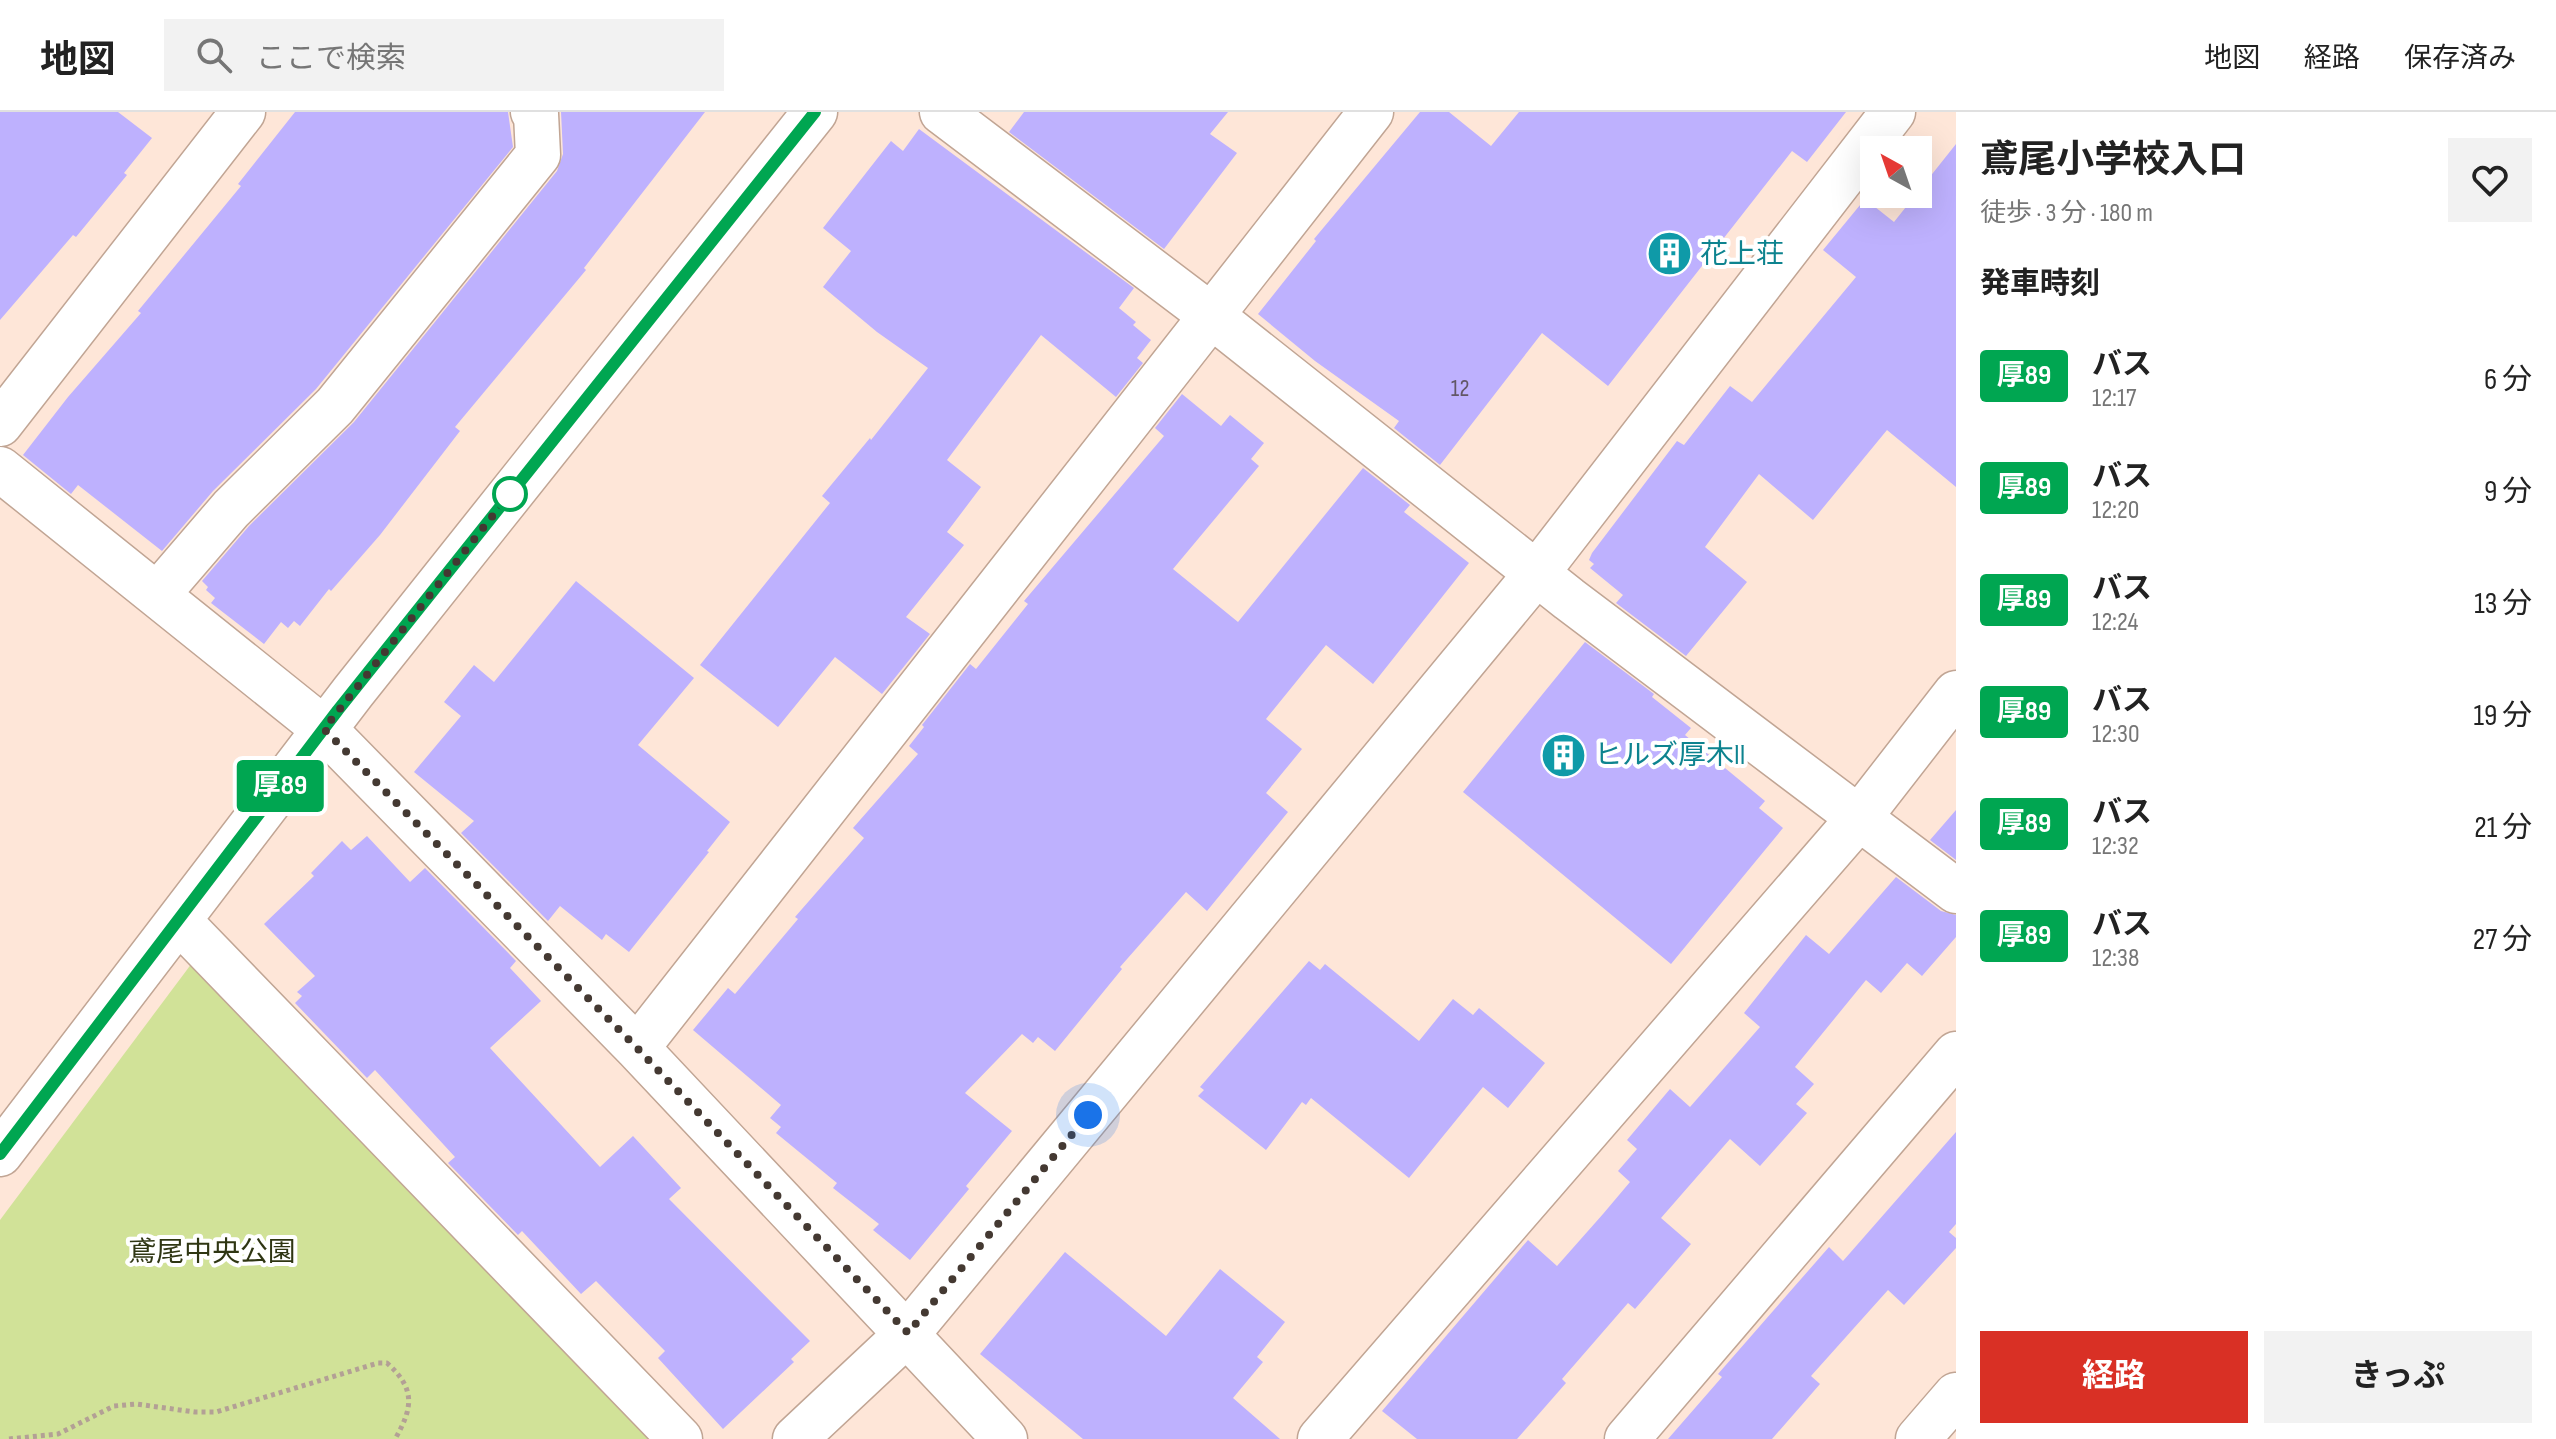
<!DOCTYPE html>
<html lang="ja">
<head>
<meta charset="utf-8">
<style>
  :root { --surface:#fff; --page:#f2f2f2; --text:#222; --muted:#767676; --line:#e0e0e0; --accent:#d93025 }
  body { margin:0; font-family:"Sofia Sans Condensed","Noto Sans JP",sans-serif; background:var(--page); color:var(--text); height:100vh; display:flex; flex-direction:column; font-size:30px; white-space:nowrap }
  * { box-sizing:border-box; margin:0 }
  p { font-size:26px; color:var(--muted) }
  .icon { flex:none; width:44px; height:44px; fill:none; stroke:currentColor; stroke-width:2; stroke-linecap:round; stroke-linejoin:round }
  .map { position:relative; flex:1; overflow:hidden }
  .drawer { display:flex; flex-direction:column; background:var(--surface); width:600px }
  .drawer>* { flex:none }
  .badge { padding:0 16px; border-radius:6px; font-size:28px; line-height:52px }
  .needle { width:52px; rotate:320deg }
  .fabs { position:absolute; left:1860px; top:24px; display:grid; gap:16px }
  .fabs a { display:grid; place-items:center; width:72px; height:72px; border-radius:0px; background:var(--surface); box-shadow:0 8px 32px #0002; font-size:40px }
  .you { position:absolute; width:40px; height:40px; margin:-20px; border:6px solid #fff; border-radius:50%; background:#1a73e8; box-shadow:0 0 0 12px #1a73e833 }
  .map>.badge { position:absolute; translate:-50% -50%; box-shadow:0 0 0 4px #fff }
  h2 { padding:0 24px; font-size:30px; line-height:72px }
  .round { display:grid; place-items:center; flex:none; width:84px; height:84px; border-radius:0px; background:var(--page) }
  .head { display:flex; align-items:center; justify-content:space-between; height:136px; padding:0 24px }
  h1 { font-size:38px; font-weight:700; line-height:60px }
  .cta { display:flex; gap:16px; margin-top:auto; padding:16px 24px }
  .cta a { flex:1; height:92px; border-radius:0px; background:var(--accent); color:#fff; font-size:32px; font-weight:700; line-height:92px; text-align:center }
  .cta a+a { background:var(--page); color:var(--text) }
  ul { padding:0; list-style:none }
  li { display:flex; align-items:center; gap:24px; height:112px; padding:0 24px }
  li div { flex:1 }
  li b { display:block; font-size:30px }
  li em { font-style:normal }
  li .badge { min-width:88px; font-weight:700; text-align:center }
  header { display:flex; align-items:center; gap:48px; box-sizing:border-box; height:112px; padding:0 40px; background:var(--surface); border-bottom:2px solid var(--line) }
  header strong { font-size:38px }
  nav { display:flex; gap:44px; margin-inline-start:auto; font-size:28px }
  .search { width:560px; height:72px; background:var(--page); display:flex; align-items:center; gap:20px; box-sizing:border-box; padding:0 28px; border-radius:0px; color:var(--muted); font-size:30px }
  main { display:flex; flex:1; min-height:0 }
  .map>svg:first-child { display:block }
  .green { fill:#d1e298 }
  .building { fill:#beb1fe }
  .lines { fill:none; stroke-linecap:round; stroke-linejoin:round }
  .minor-casing { stroke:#c1a594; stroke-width:47 }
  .path { stroke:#b3a095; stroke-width:5; stroke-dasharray:4 4; stroke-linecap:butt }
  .minor { stroke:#fff; stroke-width:44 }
  .line-casing { stroke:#fff; stroke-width:18 }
  .line { stroke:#00a651; stroke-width:12 }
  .walk { stroke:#443932; stroke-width:8; stroke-dasharray:0 14.4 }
  .stop-dot { fill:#fff; stroke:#00a651; stroke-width:4 }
  .labels { text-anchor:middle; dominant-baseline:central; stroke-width:8; stroke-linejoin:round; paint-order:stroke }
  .number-label { font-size:24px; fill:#625765 }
  .culture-label { font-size:28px; fill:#0d838f; stroke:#fff; text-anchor:start }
  .park-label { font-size:28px; fill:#2f3613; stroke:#fff }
</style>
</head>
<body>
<header>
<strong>地図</strong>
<div class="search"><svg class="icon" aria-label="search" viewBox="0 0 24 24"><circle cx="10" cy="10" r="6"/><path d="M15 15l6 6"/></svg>ここで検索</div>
<nav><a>地図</a><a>経路</a><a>保存済み</a></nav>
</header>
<main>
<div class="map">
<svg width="1956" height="1327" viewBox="0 0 1956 1327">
  <rect width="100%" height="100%" fill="#fee6d8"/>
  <path class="green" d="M 195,847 L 657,1327 L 0,1327 L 0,1108 Z"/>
  <path class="building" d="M 0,0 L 118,0 L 152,26 L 124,61 L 127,63 L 76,125 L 73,123 L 0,208 Z
    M 295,0 L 508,0 L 513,35 L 316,277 L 213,379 L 162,439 L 78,373 L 71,382 L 23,343 L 68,285 L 141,201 L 138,199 L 241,74 L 238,72 Z
    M 561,0 L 705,0 L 584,156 L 586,158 L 455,315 L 460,319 L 380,423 L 331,479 L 329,477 L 300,514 L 294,509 L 288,516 L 281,510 L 264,532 L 211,491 L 215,486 L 206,478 L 208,475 L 202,469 L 249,414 L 354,310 L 557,59 L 563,42 Z
    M 1024,0 L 1228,0 L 1210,22 L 1237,41 L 1164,137 L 1009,20 Z
    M 1420,0 L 1449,0 L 1491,34 L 1519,0 L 1846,0 L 1807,50 L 1792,39 L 1608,274 L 1542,221 L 1440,353 L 1394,316 L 1399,309 L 1315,249 L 1258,202 L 1316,129 L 1314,127 Z
    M 919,17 L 1134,176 L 1119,196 L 1136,210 L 1133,213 L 1151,228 L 1137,246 L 1143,251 L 1116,285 L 1041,223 L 947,348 L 981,375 L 947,420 L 964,433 L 906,505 L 930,522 L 882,582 L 835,545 L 778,615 L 700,553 L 830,391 L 822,384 L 870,326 L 871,328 L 928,256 L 877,220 L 823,175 L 851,139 L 823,116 L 891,29 L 903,39 Z
    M 1956,32 L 1956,375 L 1887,318 L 1813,408 L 1759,362 L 1705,435 L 1747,470 L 1686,544 L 1616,491 L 1623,483 L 1590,456 L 1594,452 L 1589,448 L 1592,441 L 1677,329 L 1684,333 L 1730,274 L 1752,290 L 1856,165 L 1823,138 L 1865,87 L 1894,110 Z
    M 1182,282 L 1221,314 L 1230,303 L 1264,331 L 1251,347 L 1259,354 L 1173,457 L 1238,510 L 1363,356 L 1410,393 L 1404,400 L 1469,451 L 1373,572 L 1326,533 L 1266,607 L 1302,637 L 1266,681 L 1288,700 L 1207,799 L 1186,780 L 1120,855 L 1122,857 L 1055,939 L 1038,925 L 1033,931 L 1022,922 L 965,981 L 1012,1019 L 966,1074 L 969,1077 L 910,1148 L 873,1118 L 879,1112 L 833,1076 L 837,1071 L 776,1021 L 781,1015 L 770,1006 L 781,993 L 693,918 L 728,876 L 735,882 L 798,807 L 795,805 L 864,726 L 853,716 L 918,642 L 909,634 L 924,615 L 922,613 L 970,552 L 976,557 L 1028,492 L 1024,489 L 1164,324 L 1155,316 Z
    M 576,469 L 694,566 L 638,633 L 730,710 L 707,739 L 709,740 L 629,840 L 606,822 L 602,828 L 560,794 L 548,809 L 461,721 L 474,709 L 414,660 L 461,604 L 444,590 L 474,553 L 494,570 Z
    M 1585,530 L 1654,582 L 1652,585 L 1691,616 L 1685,623 L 1765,689 L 1759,696 L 1783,716 L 1671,852 L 1463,680 Z
    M 1956,698 L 1956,748 L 1930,728 Z
    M 367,724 L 410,770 L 425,756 L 516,849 L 510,856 L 541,889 L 490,936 L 600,1055 L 633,1024 L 681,1076 L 669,1087 L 810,1229 L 791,1247 L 794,1250 L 723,1317 L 658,1246 L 665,1239 L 596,1169 L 581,1182 L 522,1119 L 518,1123 L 448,1051 L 455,1045 L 375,958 L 367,966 L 295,891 L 302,884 L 297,880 L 315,864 L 264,812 L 314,764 L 311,761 L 342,729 L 351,738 Z
    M 1896,765 L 1941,799 L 1956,803 L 1956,825 L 1922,864 L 1907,851 L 1881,881 L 1866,868 L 1795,955 L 1814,972 L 1796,992 L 1807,1001 L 1760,1054 L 1730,1027 L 1661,1106 L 1691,1132 L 1635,1197 L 1628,1191 L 1562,1267 L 1566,1271 L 1517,1327 L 1417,1327 L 1382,1299 L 1528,1128 L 1557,1154 L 1603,1102 L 1630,1070 L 1618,1059 L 1637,1037 L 1627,1028 L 1670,977 L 1690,995 L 1760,915 L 1744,901 L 1806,823 L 1829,842 Z
    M 1309,849 L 1320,858 L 1325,852 L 1419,929 L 1453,887 L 1473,903 L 1479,896 L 1545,951 L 1508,996 L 1483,975 L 1409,1066 L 1311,986 L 1306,993 L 1302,990 L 1266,1038 L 1198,984 L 1204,978 L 1200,975 Z
    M 1956,1020 L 1956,1112 L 1949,1120 L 1956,1126 L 1956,1136 L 1904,1193 L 1888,1178 L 1811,1264 L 1820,1272 L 1772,1327 L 1668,1327 L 1722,1265 L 1718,1262 L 1829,1135 L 1843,1149 Z
    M 1065,1140 L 1166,1224 L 1220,1157 L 1285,1210 L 1257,1245 L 1263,1250 L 1233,1286 L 1280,1327 L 1083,1327 L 980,1242 Z"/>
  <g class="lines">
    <defs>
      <path id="minor" d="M 942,0 L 1213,205 L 1569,487 L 1956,779
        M 0,312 L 243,0
        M 0,357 L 324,617 L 637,936 L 1005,1327
        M 157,483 L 231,397 L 335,294 L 538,43 L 536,2 L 533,0
        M 179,809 L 680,1327
        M 637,936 L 1371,0
        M 0,1042 L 353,580 L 815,0
        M 795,1327 L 908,1221 L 1536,462 L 1893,0
        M 1320,1327 L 1858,707 L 1956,581
        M 1627,1327 L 1956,942
        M 1918,1327 L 1956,1283"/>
    </defs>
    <use href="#minor" class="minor-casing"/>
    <path class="path" d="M 9,1327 L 58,1322 L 114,1294 L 136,1292 L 195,1300 L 216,1300 L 378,1251 L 387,1251 C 416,1277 413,1296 395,1327"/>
    <use href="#minor" class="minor"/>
  </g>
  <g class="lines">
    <defs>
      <path id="line" d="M 0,1042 L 338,598 L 815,0"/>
    </defs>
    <use href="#line" class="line-casing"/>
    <use href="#line" class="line"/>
    <path class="walk" d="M 510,382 L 324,617 L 637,936 L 908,1221 L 1088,1003"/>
  </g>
  <defs>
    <symbol id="building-disc" viewBox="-11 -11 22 22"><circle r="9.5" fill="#0f9aa8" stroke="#fff"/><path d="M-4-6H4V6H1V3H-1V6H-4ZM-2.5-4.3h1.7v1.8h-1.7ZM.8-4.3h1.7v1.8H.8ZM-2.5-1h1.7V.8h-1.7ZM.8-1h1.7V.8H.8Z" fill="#fff"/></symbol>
  </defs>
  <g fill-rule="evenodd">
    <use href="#building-disc" x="1644" y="116" width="51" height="51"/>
    <use href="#building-disc" x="1538" y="618" width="51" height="51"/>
  </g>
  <circle class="stop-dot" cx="510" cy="382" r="16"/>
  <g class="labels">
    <g class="number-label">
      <text x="1460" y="276">12</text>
    </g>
    <g class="culture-label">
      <text x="1700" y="142">花上荘</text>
      <text x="1594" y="643">ヒルズ厚木II</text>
    </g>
    <g class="park-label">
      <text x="212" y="1140">鳶尾中央公園</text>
    </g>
  </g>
</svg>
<div class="fabs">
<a><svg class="needle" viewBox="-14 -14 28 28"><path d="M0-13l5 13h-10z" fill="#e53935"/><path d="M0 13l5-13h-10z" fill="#767676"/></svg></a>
</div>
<div class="you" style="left:1088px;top:1003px"></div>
<b class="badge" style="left:280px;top:674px;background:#00a651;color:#fff">厚89</b>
</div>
<section class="drawer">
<div class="head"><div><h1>鳶尾小学校入口</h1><p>徒歩 · 3 分 · 180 m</p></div><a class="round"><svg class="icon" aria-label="heart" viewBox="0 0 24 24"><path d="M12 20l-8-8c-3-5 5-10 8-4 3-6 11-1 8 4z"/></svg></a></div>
<h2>発車時刻</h2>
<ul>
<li><span class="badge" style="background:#00a651;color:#fff">厚89</span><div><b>バス</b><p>12:17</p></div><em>6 分</em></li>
<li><span class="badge" style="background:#00a651;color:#fff">厚89</span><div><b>バス</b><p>12:20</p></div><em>9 分</em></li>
<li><span class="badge" style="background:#00a651;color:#fff">厚89</span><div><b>バス</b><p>12:24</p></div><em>13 分</em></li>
<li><span class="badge" style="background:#00a651;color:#fff">厚89</span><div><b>バス</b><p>12:30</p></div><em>19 分</em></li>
<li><span class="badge" style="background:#00a651;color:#fff">厚89</span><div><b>バス</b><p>12:32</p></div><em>21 分</em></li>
<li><span class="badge" style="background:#00a651;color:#fff">厚89</span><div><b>バス</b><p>12:38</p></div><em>27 分</em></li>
</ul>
<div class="cta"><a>経路</a><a>きっぷ</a></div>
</section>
</main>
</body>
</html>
